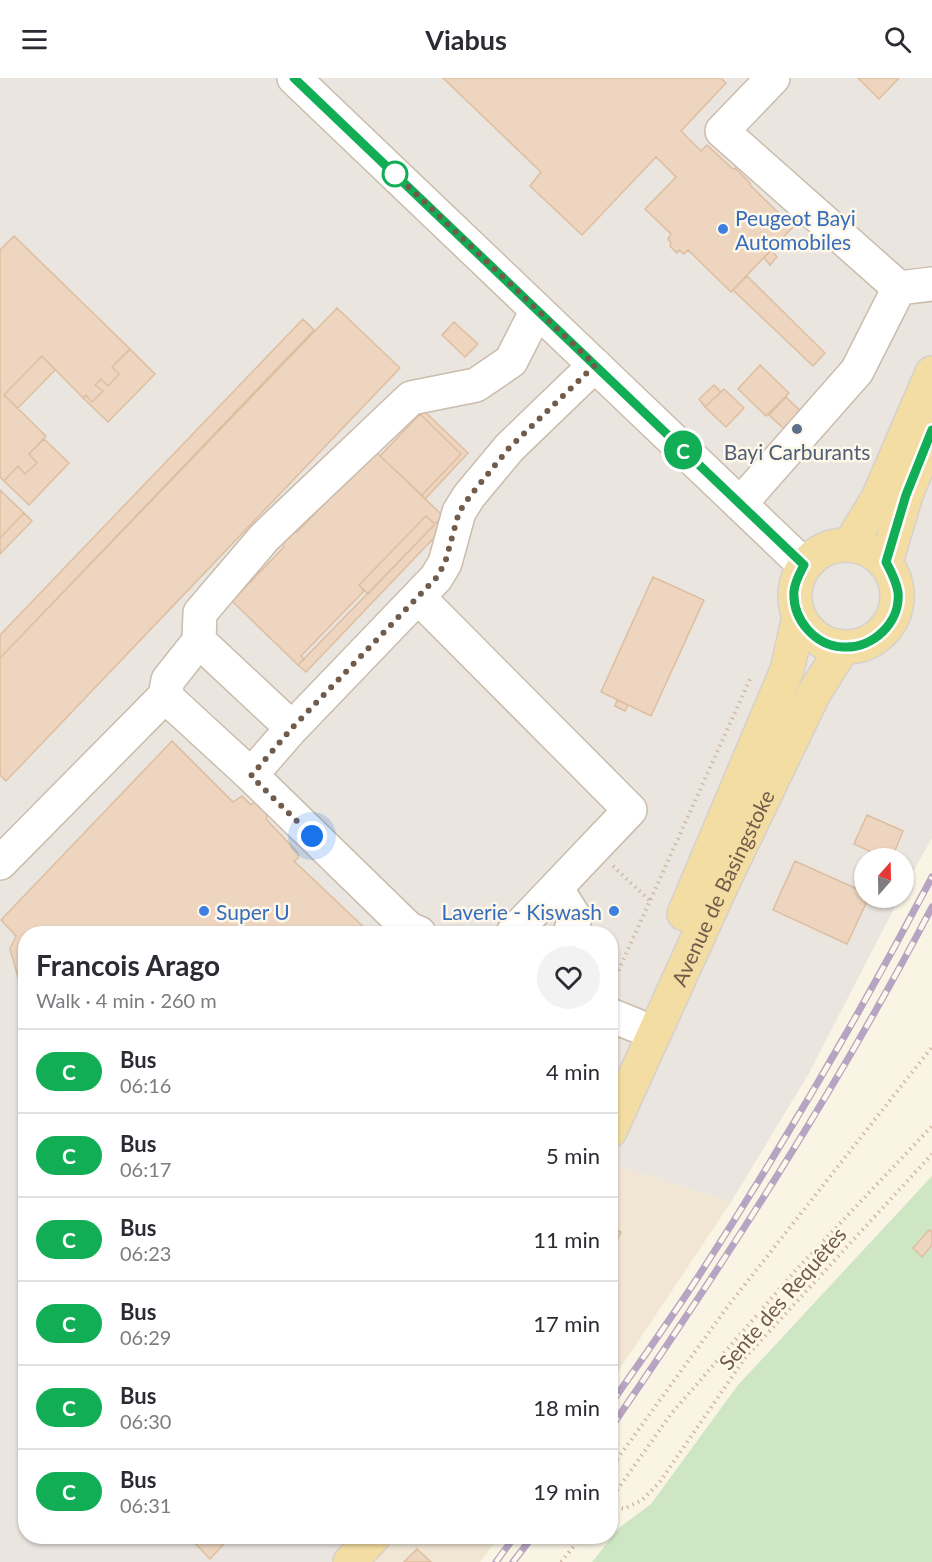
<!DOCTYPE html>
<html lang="en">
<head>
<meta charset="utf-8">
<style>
  :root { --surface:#fff; --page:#f2f2f3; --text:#2b2b33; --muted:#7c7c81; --line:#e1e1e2 }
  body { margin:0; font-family:Lato,sans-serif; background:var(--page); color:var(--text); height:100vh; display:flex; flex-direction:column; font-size:22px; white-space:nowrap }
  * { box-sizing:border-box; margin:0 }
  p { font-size:20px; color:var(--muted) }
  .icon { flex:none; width:33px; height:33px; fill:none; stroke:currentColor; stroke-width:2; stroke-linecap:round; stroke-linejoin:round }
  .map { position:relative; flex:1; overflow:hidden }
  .side { position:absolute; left:18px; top:848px; width:600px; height:618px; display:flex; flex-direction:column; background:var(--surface); border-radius:24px; box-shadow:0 2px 4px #0004 }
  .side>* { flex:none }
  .badge { padding:0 12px; border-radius:20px; font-size:21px; line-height:39px }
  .needle { width:39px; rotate:20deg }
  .buttons { position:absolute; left:854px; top:770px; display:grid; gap:12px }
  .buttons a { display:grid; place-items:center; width:60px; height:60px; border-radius:50%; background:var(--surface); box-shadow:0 2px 4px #0004; font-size:30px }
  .you { position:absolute; width:30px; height:30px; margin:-15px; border:4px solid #fff; border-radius:50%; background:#1a73e8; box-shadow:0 0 0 9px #1a73e833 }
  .map>.badge { position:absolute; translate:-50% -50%; box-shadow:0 0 0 3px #fff }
  .round { display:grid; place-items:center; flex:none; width:63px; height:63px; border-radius:32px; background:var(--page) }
  .headline { display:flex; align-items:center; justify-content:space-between; height:102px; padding:0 18px }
  h1 { font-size:28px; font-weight:700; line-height:45px }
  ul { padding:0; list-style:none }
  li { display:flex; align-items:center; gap:18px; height:84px; padding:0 18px; border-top:2px solid var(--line) }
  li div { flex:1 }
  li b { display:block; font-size:22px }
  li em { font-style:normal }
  li .badge { min-width:66px; font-weight:700; text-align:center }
  header { display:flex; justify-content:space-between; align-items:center; height:78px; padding:0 18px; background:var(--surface); font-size:27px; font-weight:700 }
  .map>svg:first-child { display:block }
  .residential { fill:#f1e6d4 }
  .industrial { fill:#eae5df }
  .green { fill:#cfe6c4 }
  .building { fill:#edd5bf; stroke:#debea0; stroke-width:1.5 }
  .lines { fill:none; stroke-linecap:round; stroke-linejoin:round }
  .minor-casing { stroke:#cbbcac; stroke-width:36 }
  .major-casing { stroke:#d7d1cd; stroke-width:36 }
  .path { stroke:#d2b9a2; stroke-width:4; stroke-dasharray:1.5 4.5; stroke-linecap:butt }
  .minor { stroke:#fff; stroke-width:33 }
  .major { stroke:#f3dda2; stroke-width:33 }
  .rail-casing { stroke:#b7a4c2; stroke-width:7 }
  .rail { stroke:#fdf8ea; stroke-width:4.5; stroke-dasharray:14; stroke-linecap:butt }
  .line-casing { stroke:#fff; stroke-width:14 }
  .line { stroke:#12ae56; stroke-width:9 }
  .walk { stroke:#715c4c; stroke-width:6; stroke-dasharray:0 10.8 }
  .stop-dot { fill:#fff; stroke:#12ae56; stroke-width:3 }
  .shop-dot { fill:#3f7fe0; stroke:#fdf8ea; stroke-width:2 }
  .service-dot { fill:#5c6f8a; stroke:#fdf8ea; stroke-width:2 }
  .labels { text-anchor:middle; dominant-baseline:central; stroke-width:5; stroke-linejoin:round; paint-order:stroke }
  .shop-label { font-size:21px; fill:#366cbe; stroke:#fdf8ea; text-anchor:start }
  .service-label { font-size:21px; fill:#4e5e75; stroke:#fdf8ea }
  .street-label { font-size:21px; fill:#715c4c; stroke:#fdf8ea }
</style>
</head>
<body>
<header><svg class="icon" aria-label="menu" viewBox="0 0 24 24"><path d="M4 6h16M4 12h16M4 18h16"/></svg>Viabus<svg class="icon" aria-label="search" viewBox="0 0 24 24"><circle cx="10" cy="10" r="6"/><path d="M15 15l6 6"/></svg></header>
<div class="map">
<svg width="932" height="1484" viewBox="0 0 932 1484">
  <rect width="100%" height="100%" fill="#faf4e5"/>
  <path class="residential" d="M 611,1086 L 731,1124 L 611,1304 Z
    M 392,1458 L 500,1458 L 480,1484 L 367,1484 Z"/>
  <path class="industrial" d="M 0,0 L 932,0 L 932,760 L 903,812 L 903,780 L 864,780 L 864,819 L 900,819 L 808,997 L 731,1124 L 611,1086 L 610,855 L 26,855 L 26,1458 L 392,1458 L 367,1484 L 0,1484 Z"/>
  <path class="green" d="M 932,1098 L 932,1484 L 592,1484 L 620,1449 L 651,1426 L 738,1307 Z"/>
  <path class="building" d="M 443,0 L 721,0 L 726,5 L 681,53 L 701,73 L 707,67 L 733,91 L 735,90 L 750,105 L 750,107 L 793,149 L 731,214 L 688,172 L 684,176 L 679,172 L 677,175 L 670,168 L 671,165 L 668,161 L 671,156 L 645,131 L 676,99 L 656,79 L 582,157 L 530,108 L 541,94 Z
    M 858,0 L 899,0 L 879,21 Z
    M 14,158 L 130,271 L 112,289 L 119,296 L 108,308 L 101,301 L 95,307 L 103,313 L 92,324 L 86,317 L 83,320 L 42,278 L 4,317 L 46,358 L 29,376 L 37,385 L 25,396 L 18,388 L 4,403 L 0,399 L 0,172 Z
    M 771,172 L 777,179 L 770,187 L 764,180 Z
    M 747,198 L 825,275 L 813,288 L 733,212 Z
    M 337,230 L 400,290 L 6,703 L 0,697 L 0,580 Z
    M 303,241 L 314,252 L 0,580 L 0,557 Z
    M 454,244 L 478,266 L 465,279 L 442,257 Z
    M 130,271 L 155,296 L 108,344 L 83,320 L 86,317 L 92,324 L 103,313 L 95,307 L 101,301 L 108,308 L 119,296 L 112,289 Z
    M 42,278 L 55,292 L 18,330 L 4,317 Z
    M 760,287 L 789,315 L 766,338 L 738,311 Z
    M 714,307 L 721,314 L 705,329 L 699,321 Z
    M 724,311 L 744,330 L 726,349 L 705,329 Z
    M 786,319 L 824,356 L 808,373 L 769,337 Z
    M 423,332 L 468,375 L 425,421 L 422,417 L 461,376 L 420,336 Z
    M 420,336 L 461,376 L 422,417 L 380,378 Z
    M 44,361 L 69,385 L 29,427 L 4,403 L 18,388 L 25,396 L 37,385 L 29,376 Z
    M 375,373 L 443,438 L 435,446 L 426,438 L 359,507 L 364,513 L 301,578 L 304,581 L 298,587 L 232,523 L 284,469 L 271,457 L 285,443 L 297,454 Z
    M 0,412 L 24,435 L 0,460 Z
    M 24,435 L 32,443 L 0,476 L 0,460 Z
    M 426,438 L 435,446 L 368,516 L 359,507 Z
    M 443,438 L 449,444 L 306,594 L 298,587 Z
    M 653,499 L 704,522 L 651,638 L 601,614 Z
    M 617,622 L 628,627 L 625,633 L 615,628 Z
    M 172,663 L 233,724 L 242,718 L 251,727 L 256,723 L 268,736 L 266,741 L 298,775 L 298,780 L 294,783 L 370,855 L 26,855 L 26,927 L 10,871 L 16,858 L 1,842 Z
    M 867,737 L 903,753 L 892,780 L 884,780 L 854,766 Z
    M 795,783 L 864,814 L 864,819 L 869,819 L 847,866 L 773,832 Z
    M 610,1149 L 621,1154 L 610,1177 Z
    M 929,1152 L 932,1154 L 932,1167 L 922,1179 L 913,1170 Z
    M 188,1458 L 214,1458 L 223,1467 L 210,1481 Z
    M 417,1471 L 431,1484 L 404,1484 Z"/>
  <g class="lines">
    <defs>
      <path id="minor" d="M 294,0 L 804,487
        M 773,0 L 722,53 L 899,210
        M 740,426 L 857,293 L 899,210 L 932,206
        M 419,520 L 630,732 L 513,855
        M 199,563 L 168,602 L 165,618 L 251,697
        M 292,650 L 199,563 L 200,535 L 264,460 L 293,432 L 411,320 L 476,307 L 511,283 L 537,232
        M 0,785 L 165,618
        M 556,810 L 575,840 L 570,855
        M 419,855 L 409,851 L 251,697 L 292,650 L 436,500 L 445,485 L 459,434 L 469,418 L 509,370 L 595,287
        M 610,937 L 635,947"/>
      <g id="major">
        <path d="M 850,466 L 878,420 L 932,295"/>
        <circle cx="846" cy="518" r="51"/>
        <path d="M 886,484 L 906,417 L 932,353"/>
        <path d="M 684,836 L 787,592 L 799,539"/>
        <path id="s1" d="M 610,1053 L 719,813 L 813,617 L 843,569"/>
        <path d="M 350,1484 L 374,1458"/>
      </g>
    </defs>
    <use href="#minor" class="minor-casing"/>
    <use href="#major" class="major-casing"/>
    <path class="path" d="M 613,788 L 650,823
      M 611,909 L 751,599
      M 610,1391 L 728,1228 L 932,969
      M 610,1408 L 616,1415
      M 610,1422 L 671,1336 L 796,1192 L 932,1048
      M 610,1427 L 624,1431 L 642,1422 L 659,1405 L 745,1280 L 932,1076
      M 561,1484 L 582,1458"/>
    <use href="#minor" class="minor"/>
    <use href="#major" class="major"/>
    <defs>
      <path id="rail" d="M 610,1327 C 640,1284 670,1242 698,1199 C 782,1069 860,936 932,799
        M 610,1351 C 726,1182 837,1011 932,829
        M 496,1484 L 515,1458
        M 513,1484 L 533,1458"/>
    </defs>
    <use href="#rail" class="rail-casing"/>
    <use href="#rail" class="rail"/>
  </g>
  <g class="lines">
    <defs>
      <path id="line" d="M 294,0 L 804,487 C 800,495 795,503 794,513 C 792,541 815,568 843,569 C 873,571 901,544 898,514 C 896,502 891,494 886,484 L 906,417 L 932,352"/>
    </defs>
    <use href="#line" class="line-casing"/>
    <use href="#line" class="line"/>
    <path class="walk" d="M 312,758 L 251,698 L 292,650 L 436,500 L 445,485 L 459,434 L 470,418 L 509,370 L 595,287 L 392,93 L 395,96"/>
  </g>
  <circle class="stop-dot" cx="395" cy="96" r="12"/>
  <g class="shop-dot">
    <circle cx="723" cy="151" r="6"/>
    <circle cx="204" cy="833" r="6"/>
    <circle cx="614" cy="833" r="6"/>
  </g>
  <circle class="service-dot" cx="797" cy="351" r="6"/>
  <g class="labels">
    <g class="shop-label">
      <text x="735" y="139">Peugeot Bayi<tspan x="735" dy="24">Automobiles</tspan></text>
      <text x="216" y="833">Super U</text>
      <text x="602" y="833" text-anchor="end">Laverie - Kiswash</text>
    </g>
    <g class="service-label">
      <text x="797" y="373">Bayi Carburants</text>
    </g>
    <g class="street-label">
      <text stroke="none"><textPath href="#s1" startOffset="268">Avenue de Basingstoke</textPath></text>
      <text transform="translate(782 1220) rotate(-49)">Sente des Requêtes</text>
    </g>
  </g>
</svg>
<div class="buttons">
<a><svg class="needle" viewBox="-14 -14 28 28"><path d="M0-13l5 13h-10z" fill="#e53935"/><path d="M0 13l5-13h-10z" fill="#7c7c81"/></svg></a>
</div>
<div class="you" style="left:312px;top:758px"></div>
<b class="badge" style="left:683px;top:372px;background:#12ae56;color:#fff">C</b>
<section class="side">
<div class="headline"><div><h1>Francois Arago</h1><p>Walk · 4 min · 260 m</p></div><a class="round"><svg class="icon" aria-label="heart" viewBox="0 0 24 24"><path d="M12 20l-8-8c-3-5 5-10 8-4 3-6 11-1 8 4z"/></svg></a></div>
<ul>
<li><span class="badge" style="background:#12ae56;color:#fff">C</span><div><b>Bus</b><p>06:16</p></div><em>4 min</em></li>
<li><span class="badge" style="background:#12ae56;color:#fff">C</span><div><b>Bus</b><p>06:17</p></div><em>5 min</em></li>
<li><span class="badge" style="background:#12ae56;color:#fff">C</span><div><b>Bus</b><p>06:23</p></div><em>11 min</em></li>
<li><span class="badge" style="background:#12ae56;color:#fff">C</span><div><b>Bus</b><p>06:29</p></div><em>17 min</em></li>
<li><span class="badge" style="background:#12ae56;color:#fff">C</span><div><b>Bus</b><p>06:30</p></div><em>18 min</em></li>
<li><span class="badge" style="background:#12ae56;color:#fff">C</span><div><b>Bus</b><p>06:31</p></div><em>19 min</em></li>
</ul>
</section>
</div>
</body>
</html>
